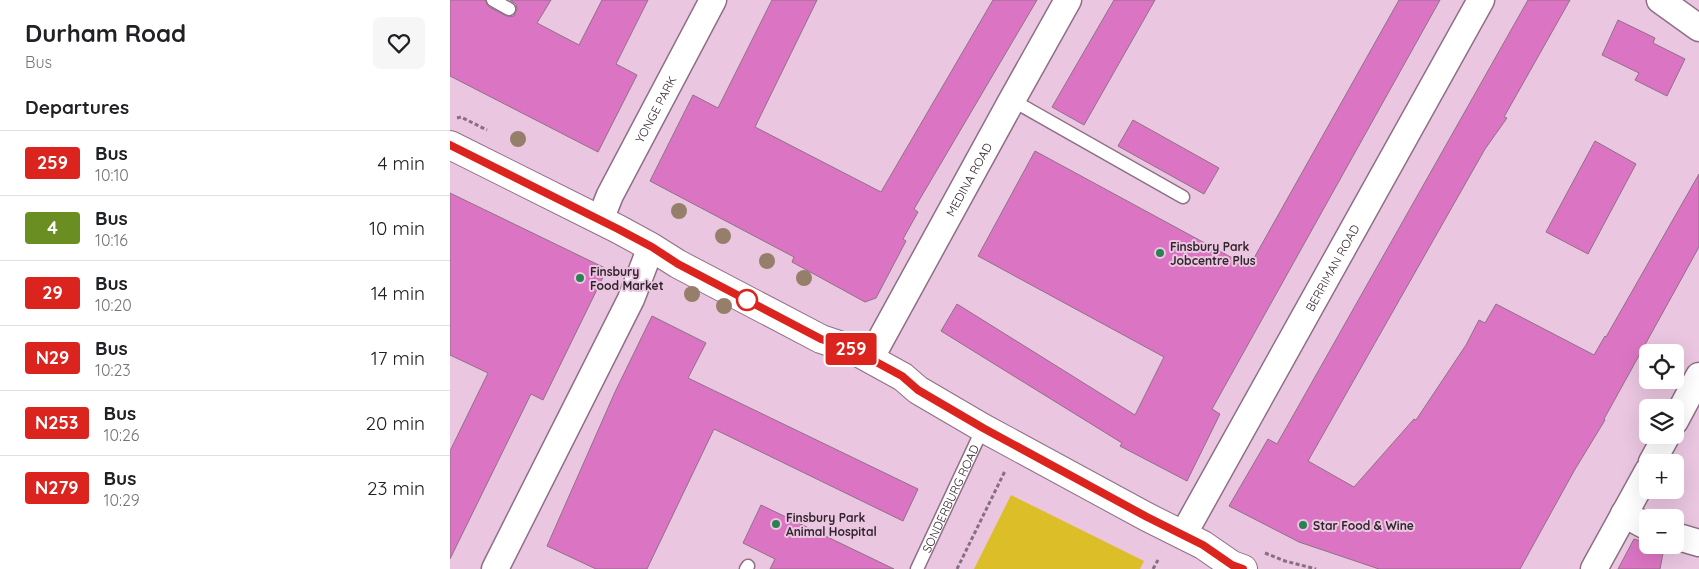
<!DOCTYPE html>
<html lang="en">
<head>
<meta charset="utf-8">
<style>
  :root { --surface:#fff; --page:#f6f6f6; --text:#202124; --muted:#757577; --line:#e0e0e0 }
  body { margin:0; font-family:Quicksand,sans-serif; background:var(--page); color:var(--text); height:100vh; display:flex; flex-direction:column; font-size:19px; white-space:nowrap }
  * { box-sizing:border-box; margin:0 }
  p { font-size:16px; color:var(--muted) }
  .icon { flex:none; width:28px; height:28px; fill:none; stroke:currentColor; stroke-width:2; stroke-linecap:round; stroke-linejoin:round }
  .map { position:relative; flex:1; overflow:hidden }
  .panel { display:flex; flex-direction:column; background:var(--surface); width:450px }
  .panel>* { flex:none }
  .badge { padding:0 10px; border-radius:4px; font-size:18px; line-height:32px }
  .fabs { position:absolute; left:1189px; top:344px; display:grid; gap:10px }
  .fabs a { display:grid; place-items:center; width:45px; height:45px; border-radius:8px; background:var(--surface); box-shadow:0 5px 20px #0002; font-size:25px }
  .map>.badge { position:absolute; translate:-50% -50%; box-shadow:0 0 0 2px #fff }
  h2 { padding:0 25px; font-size:19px; line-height:45px }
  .round { display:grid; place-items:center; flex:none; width:52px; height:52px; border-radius:8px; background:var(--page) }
  .summary { display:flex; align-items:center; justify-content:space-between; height:85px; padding:0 25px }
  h1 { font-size:24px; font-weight:700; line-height:38px }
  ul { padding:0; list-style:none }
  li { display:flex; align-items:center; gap:15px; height:65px; padding:0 25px; border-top:1px solid var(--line) }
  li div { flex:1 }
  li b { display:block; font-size:19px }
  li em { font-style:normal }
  li .badge { min-width:55px; font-weight:700; text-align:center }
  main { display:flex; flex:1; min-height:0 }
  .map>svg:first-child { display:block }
  .green { fill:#dcbe28 }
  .building { fill:#db75c3; stroke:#907087 }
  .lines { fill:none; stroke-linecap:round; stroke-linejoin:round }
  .lane-casing { stroke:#8f6f86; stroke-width:15 }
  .street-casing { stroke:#8f6f86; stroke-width:29 }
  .highway-casing { stroke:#8f6f86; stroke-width:30 }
  .path { stroke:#876f80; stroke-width:3; stroke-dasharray:4 2.5; stroke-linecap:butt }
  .lane { stroke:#fff; stroke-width:12 }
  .street { stroke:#fff; stroke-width:26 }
  .highway { stroke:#fff; stroke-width:28 }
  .tree { fill:#967f6a }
  .line-casing { stroke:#fff; stroke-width:11 }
  .line { stroke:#dc241f; stroke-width:8 }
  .poi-dot { fill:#2b8054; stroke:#eac6e0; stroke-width:2 }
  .stop-dot { fill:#fff; stroke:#dc241f; stroke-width:2.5 }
  .labels { text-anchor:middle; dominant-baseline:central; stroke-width:4; stroke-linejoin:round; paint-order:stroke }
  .street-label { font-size:12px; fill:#31242d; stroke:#eac6e0 }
  .poi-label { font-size:12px; font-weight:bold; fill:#31242d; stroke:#eac6e0; text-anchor:start }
</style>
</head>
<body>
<main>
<section class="panel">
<div class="summary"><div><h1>Durham Road</h1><p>Bus</p></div><a class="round"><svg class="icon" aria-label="heart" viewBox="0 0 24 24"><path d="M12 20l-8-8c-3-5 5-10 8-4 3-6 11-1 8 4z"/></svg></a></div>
<h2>Departures</h2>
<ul>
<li><span class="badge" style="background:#dc241f;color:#fff">259</span><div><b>Bus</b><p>10:10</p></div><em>4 min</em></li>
<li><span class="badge" style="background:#6b8e23;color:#fff">4</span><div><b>Bus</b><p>10:16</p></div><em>10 min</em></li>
<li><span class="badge" style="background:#dc241f;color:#fff">29</span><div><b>Bus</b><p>10:20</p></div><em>14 min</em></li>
<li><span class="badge" style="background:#dc241f;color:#fff">N29</span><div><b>Bus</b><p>10:23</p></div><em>17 min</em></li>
<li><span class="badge" style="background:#dc241f;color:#fff">N253</span><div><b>Bus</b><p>10:26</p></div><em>20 min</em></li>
<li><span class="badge" style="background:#dc241f;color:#fff">N279</span><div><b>Bus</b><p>10:29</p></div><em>23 min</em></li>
</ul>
</section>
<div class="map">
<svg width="1249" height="569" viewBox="0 0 1249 569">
  <rect width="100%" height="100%" fill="#eac6e0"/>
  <path class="green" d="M 561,495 L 694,561 L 690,569 L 524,569 Z"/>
  <path class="building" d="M 0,0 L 35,0 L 39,7 L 59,17 L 64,16 L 67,9 L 66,4 L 60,0 L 101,0 L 87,23 L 129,45 L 152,0 L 198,0 L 166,64 L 187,75 L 148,152 L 0,76 Z
    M 322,0 L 367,0 L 305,127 L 431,192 L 543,0 L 587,0 L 464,209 L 468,212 L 453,239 L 456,241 L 426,298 L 415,302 L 342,262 L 344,257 L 200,181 L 243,95 L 268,108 Z
    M 664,0 L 705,0 L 634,125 L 602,107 Z
    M 949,0 L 990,0 L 762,409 L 770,414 L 737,481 L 670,446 L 672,443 L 491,331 L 507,304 L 685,415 L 714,357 L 528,256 L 585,151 L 799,267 Z
    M 1078,0 L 1120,0 L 1054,117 L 1057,118 L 1035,149 L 858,461 L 904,487 L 964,419 L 966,420 L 1016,345 L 1029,320 L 1035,323 L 1046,304 L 1144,355 L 1155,336 L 1156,337 L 1249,174 L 1249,247 L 1154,419 L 1155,420 L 1124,471 L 1070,569 L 929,569 L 849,542 L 779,506 L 818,439 L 827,444 Z
    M 1168,20 L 1205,38 L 1203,43 L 1235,59 L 1217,96 L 1185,80 L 1189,73 L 1152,55 Z
    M 683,120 L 769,168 L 754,194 L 668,146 Z
    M 1145,141 L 1186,164 L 1138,254 L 1096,232 Z
    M 0,193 L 157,269 L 93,400 L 81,394 L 0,559 L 0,451 L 38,373 L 0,355 Z
    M 202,316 L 256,343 L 238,378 L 468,489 L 453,521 L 264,429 L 197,569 L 146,569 L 97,546 L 165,392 Z
    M 311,505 L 444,569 L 320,569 L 325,559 L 293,543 Z
    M 1184,539 L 1198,543 L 1198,545 L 1214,548 L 1210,569 L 1168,569 Z"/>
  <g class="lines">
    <defs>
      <g id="lane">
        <path d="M 43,0 L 59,9"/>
        <path d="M 562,100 L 733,197"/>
        <path d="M 296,569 L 298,566"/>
        <path id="s1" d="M 467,569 L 533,428"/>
      </g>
      <g id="street">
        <path d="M 1210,0 L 1249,28"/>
        <path id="s2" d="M 150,220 L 160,195 L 263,0"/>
        <path id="s3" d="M 420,359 L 562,100 L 618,0"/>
        <path d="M 1225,421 L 1249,376"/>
        <path d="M 1202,462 L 1217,435"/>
        <path d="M 1174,514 L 1198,527"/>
        <path id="s4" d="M 733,535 L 1031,0"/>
        <path d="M 1225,536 L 1249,543"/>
        <path d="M 45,569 L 181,299 L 201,247"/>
        <path d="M 1144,569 L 1198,471"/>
      </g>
      <path id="highway" d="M 0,145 L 168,229 L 201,247 L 228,264 L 371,339 L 404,350 L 453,377 L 468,390 L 533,428 L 697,517 L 753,545 L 782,565 L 793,569"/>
    </defs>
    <use href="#lane" class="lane-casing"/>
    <use href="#street" class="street-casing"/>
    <use href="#highway" class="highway-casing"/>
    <path class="path" d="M 7,118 L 11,117 L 37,130
      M 815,553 L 835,561 L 866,569
      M 507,569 L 555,471
      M 703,569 L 708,560"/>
    <use href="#lane" class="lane"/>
    <use href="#street" class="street"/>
    <use href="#highway" class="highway"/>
  </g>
  <g class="tree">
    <circle cx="68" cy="139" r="8"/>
    <circle cx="229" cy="211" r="8"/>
    <circle cx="273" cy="236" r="8"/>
    <circle cx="317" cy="261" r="8"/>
    <circle cx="354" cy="278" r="8"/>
    <circle cx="242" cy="294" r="8"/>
    <circle cx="274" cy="306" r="8"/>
  </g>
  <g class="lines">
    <defs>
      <path id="line" d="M 0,145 L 168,229 L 202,247 L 228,264 L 371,339 L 404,350 L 452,376 L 468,390 L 533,428 L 697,517 L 753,545 L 782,565 L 793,569"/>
    </defs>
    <use href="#line" class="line-casing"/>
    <use href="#line" class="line"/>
  </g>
  <g class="poi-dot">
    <circle cx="710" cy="253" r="5"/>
    <circle cx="130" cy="278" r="5"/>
    <circle cx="326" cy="524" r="5"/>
    <circle cx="853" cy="525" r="5"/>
  </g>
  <circle class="stop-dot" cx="297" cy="300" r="10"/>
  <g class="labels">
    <g class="street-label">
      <text stroke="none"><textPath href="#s2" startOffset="124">YONGE PARK</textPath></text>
      <text stroke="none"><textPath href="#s3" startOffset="205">MEDINA ROAD</textPath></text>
      <text stroke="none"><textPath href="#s4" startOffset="306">BERRIMAN ROAD</textPath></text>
      <text stroke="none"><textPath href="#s1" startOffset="78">SONDERBURG ROAD</textPath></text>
    </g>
    <g class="poi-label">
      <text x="720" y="246">Finsbury Park<tspan x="720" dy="14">Jobcentre Plus</tspan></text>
      <text x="140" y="271">Finsbury<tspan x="140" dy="14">Food Market</tspan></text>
      <text x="336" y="517">Finsbury Park<tspan x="336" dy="14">Animal Hospital</tspan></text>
      <text x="863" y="525">Star Food &amp; Wine</text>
    </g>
  </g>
</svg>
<div class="fabs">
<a><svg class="icon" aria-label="locate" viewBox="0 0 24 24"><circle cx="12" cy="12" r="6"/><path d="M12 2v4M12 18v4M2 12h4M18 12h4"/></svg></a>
<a><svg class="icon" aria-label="layers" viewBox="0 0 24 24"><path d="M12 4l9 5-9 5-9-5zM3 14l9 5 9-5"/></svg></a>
<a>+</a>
<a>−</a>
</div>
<b class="badge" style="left:401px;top:349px;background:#dc241f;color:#fff">259</b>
</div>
</main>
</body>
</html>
